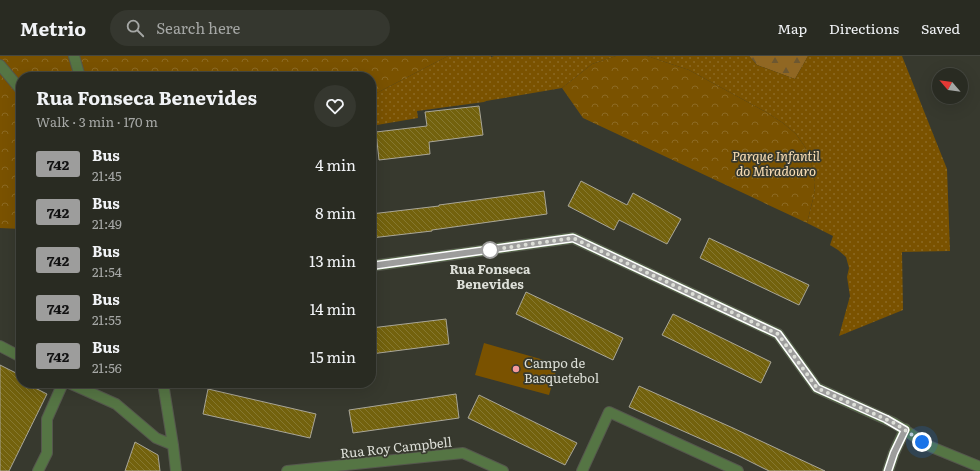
<!DOCTYPE html>
<html lang="en">
<head>
<meta charset="utf-8">
<style>
  :root { --surface:#292b22; --page:#35372f; --text:#f1f3f6; --muted:#a5a7a5; --line:#454740 }
  body { margin:0; font-family:Literata,serif; background:var(--page); color:var(--text); height:100vh; display:flex; flex-direction:column; font-size:15px; white-space:nowrap }
  * { box-sizing:border-box; margin:0 }
  p { font-size:13px; color:var(--muted) }
  .icon { flex:none; width:22px; height:22px; fill:none; stroke:currentColor; stroke-width:2; stroke-linecap:round; stroke-linejoin:round }
  .map { position:relative; flex:1; overflow:hidden }
  .side { position:absolute; left:16px; top:16px; width:360px; height:316px; display:flex; flex-direction:column; background:var(--surface); border-radius:16px; box-shadow:0 4px 16px #0002,0 0 0 1px var(--line) }
  .side>* { flex:none }
  .badge { padding:0 8px; border-radius:3px; font-size:14px; line-height:26px }
  .needle { width:26px; rotate:298deg }
  .fabs { position:absolute; left:932px; top:12px; display:grid; gap:8px }
  .fabs a { display:grid; place-items:center; width:36px; height:36px; border-radius:50%; background:var(--surface); box-shadow:0 4px 16px #0002,0 0 0 1px var(--line); font-size:20px }
  .you { position:absolute; width:20px; height:20px; margin:-10px; border:3px solid #fff; border-radius:50%; background:#1a73e8; box-shadow:0 0 0 6px #1a73e833 }
  .map>.badge { position:absolute; translate:-50% -50%; box-shadow:0 0 0 2px #fff }
  .round { display:grid; place-items:center; flex:none; width:42px; height:42px; border-radius:21px; background:var(--page) }
  .summary { display:flex; align-items:center; justify-content:space-between; height:68px; padding:0 20px }
  h1 { font-size:19px; font-weight:700; line-height:30px }
  ul { padding:0; list-style:none }
  li { display:flex; align-items:center; gap:12px; height:48px; padding:0 20px }
  li div { flex:1 }
  li b { display:block; font-size:15px }
  li em { font-style:normal }
  li .badge { min-width:44px; font-weight:700; text-align:center }
  header { display:flex; align-items:center; gap:24px; box-sizing:border-box; height:56px; padding:0 20px; background:var(--surface); border-bottom:1px solid var(--line) }
  header strong { font-size:19px }
  nav { display:flex; gap:22px; margin-inline-start:auto; font-size:14px }
  .search { width:280px; height:36px; background:var(--page); display:flex; align-items:center; gap:10px; box-sizing:border-box; padding:0 14px; border-radius:22px; color:var(--muted); font-size:15px }
  .map>svg:first-child { display:block }
  .forest { fill:url(#forest-firs) }
  .park { fill:url(#park-crowns) }
  .garden { fill:url(#garden-dots) }
  .pitch { fill:#7a5200 }
  .building { fill:url(#building-back-hatch); stroke:#a9a698 }
  .lines { fill:none; stroke-linecap:round; stroke-linejoin:round }
  .lane-casing { stroke:#55574d; stroke-width:12 }
  .street-casing { stroke:#55574d; stroke-width:12 }
  .lane { stroke:#557544; stroke-width:10 }
  .street { stroke:#557544; stroke-width:10 }
  .line-casing { stroke:#fff; stroke-width:9 }
  .line { stroke:#9d9d9c; stroke-width:6 }
  .walk { stroke:#dddfd8; stroke-width:4; stroke-dasharray:0 7.2 }
  .stop-dot { fill:#fff; stroke:#9d9d9c; stroke-width:2 }
  .poi-dot { fill:#f59b9e; stroke:#37392e; stroke-width:1.5 }
  .labels { text-anchor:middle; dominant-baseline:central; stroke-width:3.5; stroke-linejoin:round; paint-order:stroke }
  .park-label { font-size:13px; font-style:italic; fill:#fce0b7; stroke:#37392e }
  .stop-label { font-size:13px; font-weight:bold; fill:#dddfd8; stroke:#37392e }
  .poi-label { font-size:13px; fill:#dddfd8; stroke:#37392e; text-anchor:start }
  .street-label { font-size:13px; fill:#dddfd8; stroke:#37392e }
</style>
</head>
<body>
<header>
<strong>Metrio</strong>
<div class="search"><svg class="icon" aria-label="search" viewBox="0 0 24 24"><circle cx="10" cy="10" r="6"/><path d="M15 15l6 6"/></svg>Search here</div>
<nav><a>Map</a><a>Directions</a><a>Saved</a></nav>
</header>
<div class="map">
<svg width="980" height="415" viewBox="0 0 980 415">
  <defs>
    <pattern id="forest-firs" width="22" height="20" patternUnits="userSpaceOnUse"><rect width="22" height="20" fill="#906723"/><path d="M5 1l3.5 6h-7zM16 11l3.5 6h-7z" fill="#6d5730"/></pattern>
    <pattern id="park-crowns" width="20" height="18" patternUnits="userSpaceOnUse"><rect width="20" height="18" fill="#7a5200"/><path d="M2 6a3 3 0 1 1 6 0M12 15a3 3 0 1 1 6 0" fill="none" stroke="#8c6a24"/></pattern>
    <pattern id="garden-dots" width="8" height="8" patternUnits="userSpaceOnUse"><rect width="8" height="8" fill="#7a5200"/><path d="M2 2h.1M6 6h.1" fill="none" stroke="#8c6a24" stroke-width="1.8" stroke-linecap="round"/></pattern>
    <pattern id="building-back-hatch" width="6" height="6" patternUnits="userSpaceOnUse"><rect width="6" height="6" fill="#73620d"/><path d="M-1 5l2 2M0 0l6 6M5-1l2 2" fill="none" stroke="#867830"/></pattern>
  </defs>
  <rect width="100%" height="100%" fill="#37392e"/>
  <path class="forest" d="M 749,0 L 808,0 L 795,23 L 757,9 Z"/>
  <path class="park" d="M 0,0 L 448,0 L 371,40 L 371,21 L 21,21 L 21,173 L 0,172 Z
    M 616,0 L 647,0 L 689,14 L 766,56 L 783,67 L 796,78 L 805,91 L 811,106 L 815,126 L 814,139 L 807,167 L 583,62 L 562,32 L 592,8 Z"/>
  <path class="garden" d="M 448,0 L 491,0 L 491,1 L 494,0 L 616,0 L 592,8 L 562,32 L 486,45 L 484,46 L 417,55 L 418,62 L 371,70 L 371,40 Z
    M 647,0 L 749,0 L 757,9 L 795,23 L 808,0 L 902,0 L 947,113 L 950,195 L 902,196 L 903,254 L 839,280 L 850,240 L 847,221 L 849,212 L 846,201 L 838,194 L 830,189 L 833,180 L 807,167 L 814,139 L 815,126 L 811,106 L 805,91 L 796,78 L 783,67 L 766,56 L 689,14 Z"/>
  <path class="pitch" d="M 484,287 L 558,308 L 549,339 L 475,319 Z"/>
  <path class="building" d="M 479,50 L 483,79 L 429,86 L 430,98 L 379,104 L 376,76 L 427,70 L 425,56 Z
    M 581,125 L 627,149 L 633,137 L 681,163 L 667,188 L 619,164 L 614,174 L 568,150 Z
    M 544,135 L 547,158 L 432,174 L 432,175 L 371,182 L 371,158 L 439,150 L 439,149 Z
    M 709,182 L 809,229 L 799,249 L 700,202 Z
    M 526,236 L 623,282 L 613,304 L 516,258 Z
    M 673,258 L 771,306 L 761,327 L 662,279 Z
    M 446,263 L 449,288 L 371,298 L 371,272 Z
    M 0,309 L 20,319 L 17,323 L 21,325 L 21,327 L 25,327 L 47,338 L 9,415 L 0,415 Z
    M 639,330 L 733,372 L 825,415 L 769,415 L 737,399 L 629,351 Z
    M 208,333 L 316,358 L 310,382 L 203,358 Z
    M 456,338 L 459,362 L 353,377 L 349,354 Z
    M 479,339 L 577,387 L 565,409 L 468,362 Z
    M 135,386 L 158,399 L 160,415 L 125,415 Z"/>
  <g class="lines">
    <defs>
      <path id="lane" d="M 74,0 L 80,21"/>
      <path id="street" d="M 0,9 L 21,34
        M 371,210 L 573,182 L 778,278 L 817,332 L 894,367 L 929,390 L 980,411
        M 0,290 L 21,301
        M 69,327 L 116,348 L 156,382 L 173,389
        M 163,327 L 173,389 L 176,415
        M 38,415 L 47,397 L 47,363 L 63,327
        M 287,415 L 463,397 L 503,415
        M 582,415 L 609,356 L 738,415
        M 888,415 L 894,397 L 905,373"/>
    </defs>
    <use href="#lane" class="lane-casing"/>
    <use href="#street" class="street-casing"/>
    <use href="#lane" class="lane"/>
    <use href="#street" class="street"/>
  </g>
  <g class="lines">
    <defs>
      <path id="line" d="M 371,210 L 573,182 L 778,278 L 817,332 L 886,363 L 905,374 L 894,397 L 888,415"/>
    </defs>
    <use href="#line" class="line-casing"/>
    <use href="#line" class="line"/>
    <path class="walk" d="M 490,194 L 573,182 L 778,278 L 817,332 L 894,367 L 905,374 L 922,386"/>
  </g>
  <circle class="stop-dot" cx="490" cy="194" r="8"/>
  <circle class="poi-dot" cx="516" cy="313" r="4"/>
  <g class="labels">
    <g class="park-label">
      <text x="776" y="99">Parque Infantil<tspan x="776" dy="15">do Miradouro</tspan></text>
    </g>
    <g class="stop-label">
      <text x="490" y="212">Rua Fonseca<tspan x="490" dy="15">Benevides</tspan></text>
    </g>
    <g class="poi-label">
      <text x="524" y="306">Campo de<tspan x="524" dy="15">Basquetebol</tspan></text>
    </g>
    <g class="street-label">
      <text transform="translate(396 391) rotate(-6)">Rua Roy Campbell</text>
    </g>
  </g>
</svg>
<div class="fabs">
<a><svg class="needle" viewBox="-14 -14 28 28"><path d="M0-13l5 13h-10z" fill="#e53935"/><path d="M0 13l5-13h-10z" fill="#a5a7a5"/></svg></a>
</div>
<div class="you" style="left:922px;top:386px"></div>
<section class="side">
<div class="summary"><div><h1>Rua Fonseca Benevides</h1><p>Walk · 3 min · 170 m</p></div><a class="round"><svg class="icon" aria-label="heart" viewBox="0 0 24 24"><path d="M12 20l-8-8c-3-5 5-10 8-4 3-6 11-1 8 4z"/></svg></a></div>
<ul>
<li><span class="badge" style="background:#9d9d9c;color:#111">742</span><div><b>Bus</b><p>21:45</p></div><em>4 min</em></li>
<li><span class="badge" style="background:#9d9d9c;color:#111">742</span><div><b>Bus</b><p>21:49</p></div><em>8 min</em></li>
<li><span class="badge" style="background:#9d9d9c;color:#111">742</span><div><b>Bus</b><p>21:54</p></div><em>13 min</em></li>
<li><span class="badge" style="background:#9d9d9c;color:#111">742</span><div><b>Bus</b><p>21:55</p></div><em>14 min</em></li>
<li><span class="badge" style="background:#9d9d9c;color:#111">742</span><div><b>Bus</b><p>21:56</p></div><em>15 min</em></li>
</ul>
</section>
</div>
</body>
</html>
